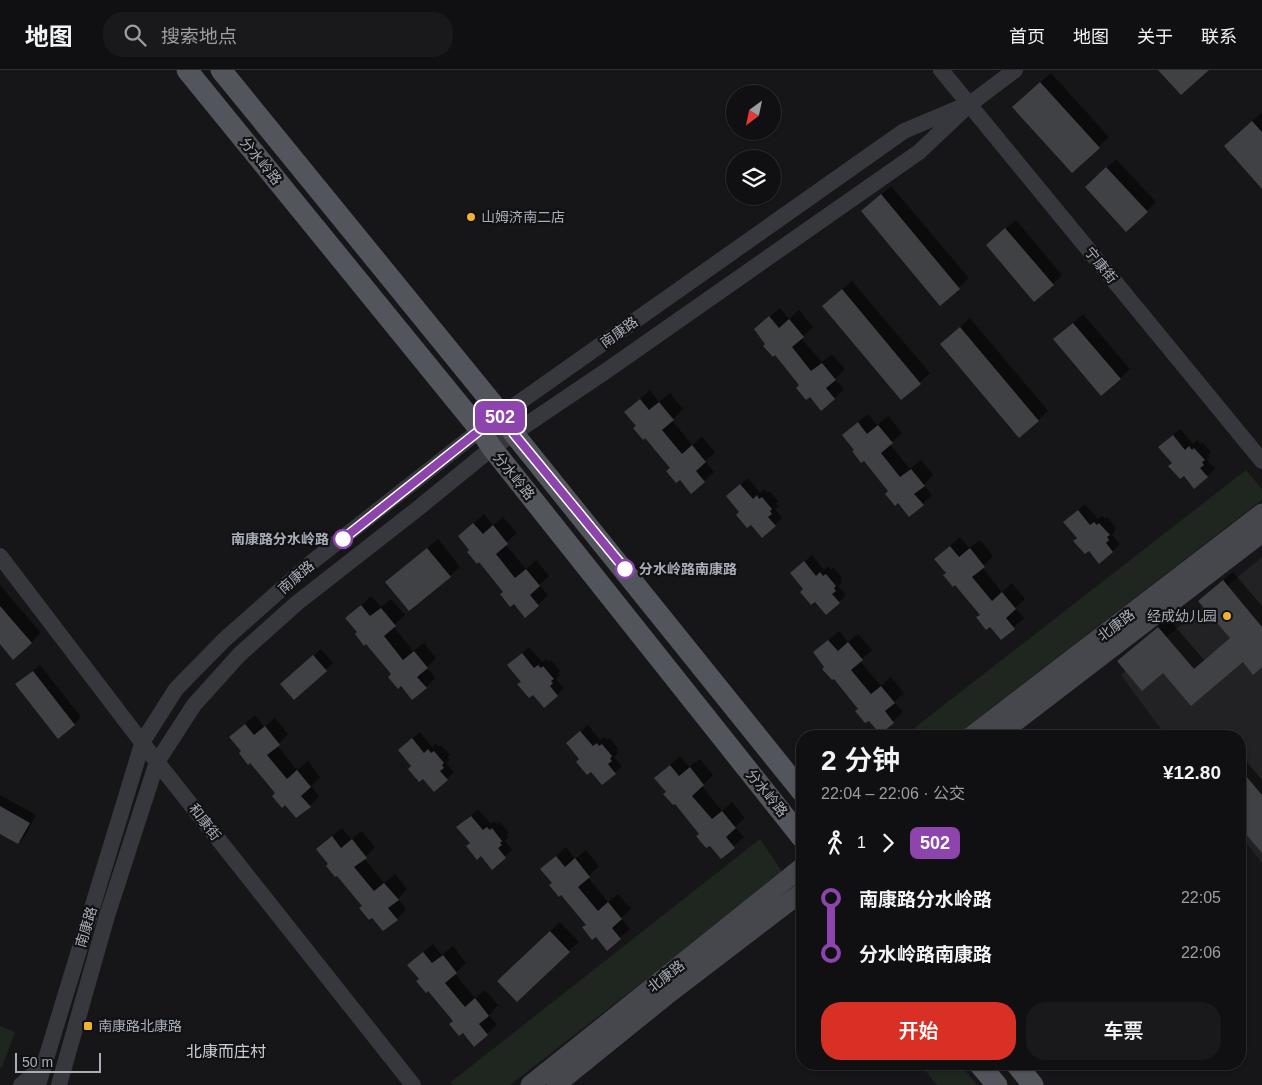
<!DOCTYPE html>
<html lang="zh">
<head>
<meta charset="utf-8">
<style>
  :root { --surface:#101012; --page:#19191b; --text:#f1f3f6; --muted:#9c9d9f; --line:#303032; --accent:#d93025 }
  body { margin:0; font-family:Arial,"Noto Sans SC",sans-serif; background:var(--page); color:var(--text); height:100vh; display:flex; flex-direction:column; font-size:19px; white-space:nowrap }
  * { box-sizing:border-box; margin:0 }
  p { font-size:16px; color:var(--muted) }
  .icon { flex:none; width:28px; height:28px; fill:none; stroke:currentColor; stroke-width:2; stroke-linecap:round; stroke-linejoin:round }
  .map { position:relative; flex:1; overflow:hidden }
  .drawer { position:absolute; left:796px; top:660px; width:450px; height:340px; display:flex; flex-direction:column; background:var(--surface); border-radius:20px; box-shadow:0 1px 4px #0004,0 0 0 1px var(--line) }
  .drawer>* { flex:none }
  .badge { padding:0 10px; border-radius:8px; font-size:18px; line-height:32px }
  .needle { width:32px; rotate:213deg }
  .fabs { position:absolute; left:726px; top:15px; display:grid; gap:10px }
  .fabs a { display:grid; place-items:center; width:55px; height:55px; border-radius:50%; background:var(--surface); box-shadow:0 1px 4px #0004,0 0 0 1px var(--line); font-size:25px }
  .scale { position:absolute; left:15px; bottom:12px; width:86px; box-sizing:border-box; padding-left:5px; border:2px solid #a8adb8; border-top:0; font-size:14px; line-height:18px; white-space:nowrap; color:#a8adb8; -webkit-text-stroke:4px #111113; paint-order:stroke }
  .map>.badge { position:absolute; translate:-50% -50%; box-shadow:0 0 0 2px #fff }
  .legs { display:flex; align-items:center; gap:8px; height:55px; padding:0 25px; font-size:16px }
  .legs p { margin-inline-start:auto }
  .headline { display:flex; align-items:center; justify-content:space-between; height:85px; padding:0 25px }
  h1 { font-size:28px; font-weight:600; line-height:38px }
  .cta { display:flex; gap:10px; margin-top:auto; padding:10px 25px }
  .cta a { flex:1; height:58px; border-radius:20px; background:var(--accent); color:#fff; font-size:20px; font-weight:600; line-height:58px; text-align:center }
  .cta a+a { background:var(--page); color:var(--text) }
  ul { padding:0 25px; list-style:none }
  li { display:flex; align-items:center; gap:18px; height:55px; font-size:19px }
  li i { display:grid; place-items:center; width:8px; height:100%; margin:0 6px; background:currentColor }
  li i::after { content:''; width:12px; height:12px; margin:-6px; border:4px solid; border-radius:50%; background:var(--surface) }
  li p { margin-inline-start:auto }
  li:first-child i { background:linear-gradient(#0000 50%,currentColor 0) }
  li:last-child i { background:linear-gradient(currentColor 50%,#0000 0) }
  header { display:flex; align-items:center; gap:30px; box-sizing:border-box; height:70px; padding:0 25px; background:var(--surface); border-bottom:1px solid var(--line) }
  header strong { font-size:24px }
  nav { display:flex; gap:28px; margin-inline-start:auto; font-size:18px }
  .search { width:350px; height:45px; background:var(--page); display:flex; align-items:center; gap:12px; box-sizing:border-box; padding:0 18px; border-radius:20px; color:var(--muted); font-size:19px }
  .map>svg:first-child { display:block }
  .built { fill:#222225 }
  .green { fill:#1e261f }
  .shadow { fill:#0007 }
  .building { fill:#404145 }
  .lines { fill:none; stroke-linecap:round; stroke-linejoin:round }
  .tertiary { stroke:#37383d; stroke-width:16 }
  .secondary { stroke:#45474d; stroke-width:19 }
  .primary { stroke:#53555c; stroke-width:21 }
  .line-1-casing { stroke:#fff; stroke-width:11 }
  .line-1 { stroke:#8e44ad; stroke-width:8 }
  .poi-dot { fill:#f2b134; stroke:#111113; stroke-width:2 }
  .stop-1-dot { fill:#fff; stroke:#8e44ad; stroke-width:2.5 }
  .labels { text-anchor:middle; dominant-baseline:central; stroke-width:4.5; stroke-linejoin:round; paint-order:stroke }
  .street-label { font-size:14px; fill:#a8adb8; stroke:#111113 }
  .poi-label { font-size:14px; fill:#a8adb8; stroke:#111113; text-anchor:start }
  .stop-label { font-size:14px; font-weight:bold; fill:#a8adb8; stroke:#111113; text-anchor:end }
  .quarter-label { font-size:16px; fill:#c9ccd4; stroke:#111113 }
</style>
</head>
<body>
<header>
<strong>地图</strong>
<div class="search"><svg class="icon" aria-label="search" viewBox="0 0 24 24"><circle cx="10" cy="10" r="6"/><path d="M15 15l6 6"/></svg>搜索地点</div>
<nav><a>首页</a><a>地图</a><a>关于</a><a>联系</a></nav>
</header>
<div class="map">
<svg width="1262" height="1015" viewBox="0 0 1262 1015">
  <rect width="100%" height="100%" fill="#161618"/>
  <path class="built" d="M 1262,487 L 1262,793 L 1240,764 L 1240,666 L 1166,666 L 1121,605 Z"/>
  <path class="green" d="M 1246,400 L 1262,419 L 1262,430 L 955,666 L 904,666 Z
    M 760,769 L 783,803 L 510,1015 L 453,1015 L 451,1012 Z
    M 0,956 L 15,962 L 2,997 L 0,998 Z
    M 920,994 L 960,994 L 977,1015 L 937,1015 Z"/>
  <path class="shadow" d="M 1051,3 L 1109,67 L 1072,102 L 1023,27 Z
    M 1262,42 L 1262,117 L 1235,67 Z
    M 1116,89 L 1156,132 L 1147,141 L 1096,108 Z
    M 891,116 L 969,208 L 941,234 L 873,132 Z
    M 1016,150 L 1062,205 L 1053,214 L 997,166 Z
    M 852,211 L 930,303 L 902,329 L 834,226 Z
    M 780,238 L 789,249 L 799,240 L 813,257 L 801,268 L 822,292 L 832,284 L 845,299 L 835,309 L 844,319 L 834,329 L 801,315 L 767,274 L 765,250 Z
    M 1083,244 L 1130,299 L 1120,309 L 1055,269 Z
    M 970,248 L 1048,341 L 1038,350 L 942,274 Z
    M 650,320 L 659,332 L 670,323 L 683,339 L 672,350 L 692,375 L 702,367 L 715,382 L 705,391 L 714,402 L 691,422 L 625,342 Z
    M 868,344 L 877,355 L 888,346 L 902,363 L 890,374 L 910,399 L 921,390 L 933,405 L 924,415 L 932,425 L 923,434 L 889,421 L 856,380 L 853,356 Z
    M 1180,359 L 1193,374 L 1197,370 L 1200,374 L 1202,372 L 1211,382 L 1208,385 L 1210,387 L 1207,390 L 1215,399 L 1194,417 L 1173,393 L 1167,370 Z
    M 748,408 L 760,423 L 764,419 L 767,423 L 770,421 L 778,431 L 776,434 L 778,436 L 775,439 L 782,448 L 775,455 L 741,442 L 735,419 Z
    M 1085,434 L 1098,449 L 1102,446 L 1105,449 L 1107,447 L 1116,458 L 1114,460 L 1115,462 L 1112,465 L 1120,474 L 1113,481 L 1078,468 L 1072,445 Z
    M 484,444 L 493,455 L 503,447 L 517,463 L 505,474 L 526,499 L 536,490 L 549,506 L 539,515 L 548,525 L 538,535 L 505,522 L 459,466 Z
    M 960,467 L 969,478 L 980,470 L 993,486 L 982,497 L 1002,522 L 1012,513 L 1025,529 L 1015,538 L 1024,548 L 1001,569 L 936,489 Z
    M 438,469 L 460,497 L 450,506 L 387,512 Z
    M 812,485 L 824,500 L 828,496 L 831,500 L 833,497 L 842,508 L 840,510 L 842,513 L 838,516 L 846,525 L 839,532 L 804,519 L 791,503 Z
    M 1233,502 L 1262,536 L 1262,596 L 1243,591 L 1191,634 L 1163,602 L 1118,591 L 1168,548 L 1204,590 L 1231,568 L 1210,521 Z
    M 0,515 L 41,563 L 31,573 L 0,572 Z
    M 371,526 L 381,537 L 391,529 L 405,545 L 393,556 L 413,581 L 424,573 L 436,588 L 427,597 L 435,608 L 426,617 L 392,604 L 347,548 Z
    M 839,561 L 848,572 L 858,564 L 872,580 L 860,591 L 881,616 L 891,607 L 904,623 L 894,632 L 903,642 L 880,663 L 814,583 Z
    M 529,577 L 542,592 L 546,589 L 549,592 L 551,590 L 560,601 L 558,603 L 560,605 L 556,609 L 564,618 L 557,625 L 522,611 L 516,588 Z
    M 321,579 L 333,593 L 294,628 L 289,608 Z
    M 40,595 L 81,647 L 74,654 L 17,614 Z
    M 255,645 L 264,657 L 275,648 L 288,664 L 277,675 L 297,700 L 308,691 L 320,707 L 311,716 L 319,726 L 310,736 L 276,723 L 231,667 Z
    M 588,655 L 600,670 L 604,667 L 607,670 L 610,668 L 618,679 L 616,681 L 618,683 L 614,687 L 622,696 L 602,713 L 581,689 L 575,666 Z
    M 420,662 L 432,677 L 436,673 L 439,677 L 441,675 L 450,685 L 448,687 L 450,690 L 446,693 L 454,702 L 447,709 L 412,696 L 399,680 Z
    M 1240,684 L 1262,710 L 1262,782 L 1240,756 Z
    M 680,686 L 689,697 L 700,689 L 713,705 L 702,716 L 722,741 L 732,732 L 745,748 L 735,757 L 744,767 L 721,788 L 655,708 Z
    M 0,725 L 36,745 L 25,766 L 18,773 L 0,763 Z
    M 478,739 L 491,754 L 494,751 L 497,754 L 500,752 L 509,763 L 506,765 L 508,767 L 505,771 L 512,780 L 492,798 L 458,757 Z
    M 342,758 L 351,769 L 362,761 L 375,777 L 364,788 L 384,813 L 395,804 L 407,819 L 398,829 L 406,839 L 397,849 L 363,835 L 329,794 L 327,770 Z
    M 566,777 L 575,789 L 586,780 L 599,796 L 588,807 L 608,832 L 618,824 L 631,839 L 621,848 L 630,859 L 607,879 L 541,799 Z
    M 560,852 L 579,872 L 569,881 L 508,901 Z
    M 433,874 L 442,885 L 453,876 L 466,893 L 455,904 L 475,928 L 485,920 L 498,935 L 489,945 L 497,955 L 487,964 L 454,951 L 408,895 Z"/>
  <path class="building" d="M 1158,0 L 1209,0 L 1181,25 Z
    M 1040,12 L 1100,78 L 1072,103 L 1012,37 Z
    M 1252,51 L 1262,62 L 1262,119 L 1224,76 Z
    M 1106,97 L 1148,142 L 1126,162 L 1085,117 Z
    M 881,124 L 960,219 L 940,236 L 861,141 Z
    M 1005,158 L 1054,215 L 1034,232 L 986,175 Z
    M 842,219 L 921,314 L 901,330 L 822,236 Z
    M 769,246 L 779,258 L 789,249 L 804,267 L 792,277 L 811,301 L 822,293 L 836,310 L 826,318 L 835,329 L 821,341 L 810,327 L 806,330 L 796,318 L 799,315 L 775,285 L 773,287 L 763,276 L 765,274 L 754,259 Z
    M 1073,253 L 1121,309 L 1101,326 L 1053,269 Z
    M 960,257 L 1039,351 L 1019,368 L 940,274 Z
    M 640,329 L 649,340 L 659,332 L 674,350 L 662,360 L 682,384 L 692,375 L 706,392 L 696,401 L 705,412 L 691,424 L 680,410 L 676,413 L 666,401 L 670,398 L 645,368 L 643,370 L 633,358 L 636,356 L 624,342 Z
    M 858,352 L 867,364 L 878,355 L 893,373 L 881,383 L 900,407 L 911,399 L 925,416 L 914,424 L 924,435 L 909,447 L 898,433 L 895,436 L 885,424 L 888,421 L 864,391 L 861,393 L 852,381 L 854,380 L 842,365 Z
    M 1173,365 L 1185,380 L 1189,376 L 1192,380 L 1194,378 L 1205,390 L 1202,392 L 1204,395 L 1200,398 L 1208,407 L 1194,419 L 1184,406 L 1180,409 L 1168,396 L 1172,393 L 1158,377 Z
    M 740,414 L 753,429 L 757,425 L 759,429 L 762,427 L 772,439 L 770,441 L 772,444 L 768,447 L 776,456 L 762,468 L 751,455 L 747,458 L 736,445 L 739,442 L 726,426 Z
    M 1078,440 L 1090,455 L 1094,452 L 1097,455 L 1099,453 L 1110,465 L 1107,467 L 1109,470 L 1106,473 L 1113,482 L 1099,494 L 1089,481 L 1085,484 L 1073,471 L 1077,468 L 1063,452 Z
    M 473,453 L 483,464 L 493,455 L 508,474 L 496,484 L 515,508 L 526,499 L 540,516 L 530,525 L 539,536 L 525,548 L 514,534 L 510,537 L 500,524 L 503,522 L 479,492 L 477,494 L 467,482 L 469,480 L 458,466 Z
    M 950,476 L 959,487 L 970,478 L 985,497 L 972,507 L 992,531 L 1002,522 L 1016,539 L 1006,548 L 1015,559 L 1001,570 L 990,557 L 986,560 L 976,547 L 980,545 L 955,515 L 953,517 L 943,505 L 946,503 L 934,489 Z
    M 427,478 L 451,507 L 409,541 L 385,512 Z
    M 804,491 L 816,506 L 820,502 L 823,506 L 826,504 L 836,516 L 834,518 L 836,521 L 832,524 L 840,533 L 826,545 L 815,532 L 811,535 L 800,522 L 803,519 L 790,503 Z
    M 1223,510 L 1262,557 L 1262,597 L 1253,605 L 1243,592 L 1191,636 L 1163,603 L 1142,621 L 1117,591 L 1158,557 L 1194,599 L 1230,568 L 1198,531 Z
    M 361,535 L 370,546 L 381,538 L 396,556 L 384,566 L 403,590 L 414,581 L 428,598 L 417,607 L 427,618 L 412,630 L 401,616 L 398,619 L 388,607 L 391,604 L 366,574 L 364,576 L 355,564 L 357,562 L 345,548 Z
    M 0,536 L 32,573 L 13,590 L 0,574 Z
    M 828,570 L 838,581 L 848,572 L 863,590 L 851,600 L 871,624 L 881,616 L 895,633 L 885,641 L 894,653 L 880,664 L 869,651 L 865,653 L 855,641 L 858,639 L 834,609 L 832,610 L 822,599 L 824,597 L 813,582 Z
    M 522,583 L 534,598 L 538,595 L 541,598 L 543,596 L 554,609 L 551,611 L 553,613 L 550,616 L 558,626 L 544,638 L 533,625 L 529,628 L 517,614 L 521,612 L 507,595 Z
    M 313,585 L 327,601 L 294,630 L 280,614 Z
    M 33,601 L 75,655 L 58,669 L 15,614 Z
    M 245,654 L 254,665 L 265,656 L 280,675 L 267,685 L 287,709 L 297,700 L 311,717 L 301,726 L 311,737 L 296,748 L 285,735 L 282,738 L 272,726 L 275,723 L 250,693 L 248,695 L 239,683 L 241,681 L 229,667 Z
    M 580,661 L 593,676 L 597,673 L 599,676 L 602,674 L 612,686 L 610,689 L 612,691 L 608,694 L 616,704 L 602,715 L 591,702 L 587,705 L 576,692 L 579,689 L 566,673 Z
    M 412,668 L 424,683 L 428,679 L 431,683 L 434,681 L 444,693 L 442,695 L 444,698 L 440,701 L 448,710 L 434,722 L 423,709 L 419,712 L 408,699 L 411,696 L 398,680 Z
    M 670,695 L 679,706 L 690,697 L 704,715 L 692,726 L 712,749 L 722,741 L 736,758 L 726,767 L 735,778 L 721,789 L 710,776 L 706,778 L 696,766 L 699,764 L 675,734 L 673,735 L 663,724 L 666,722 L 654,708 Z
    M 1240,699 L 1262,725 L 1262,783 L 1240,757 Z
    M 0,736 L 30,753 L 18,774 L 0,764 Z
    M 471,746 L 483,760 L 487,757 L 490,760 L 492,758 L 502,771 L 500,773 L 502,775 L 498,778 L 506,788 L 492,800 L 481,786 L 477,790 L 466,776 L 470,773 L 456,757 Z
    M 332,766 L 341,778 L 352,769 L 367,788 L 354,797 L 374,821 L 384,813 L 399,830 L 388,838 L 398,850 L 383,861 L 372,848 L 369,850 L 359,838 L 362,836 L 337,806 L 335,807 L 326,796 L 328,794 L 316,779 Z
    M 556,786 L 565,797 L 575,788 L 590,807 L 578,817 L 598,841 L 608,832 L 622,849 L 612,858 L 621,869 L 607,881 L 596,867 L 592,870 L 582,857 L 586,855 L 561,825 L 559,827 L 549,815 L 552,813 L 540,799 Z
    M 550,861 L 570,882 L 517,932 L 497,911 Z
    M 423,882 L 432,893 L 443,885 L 457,903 L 445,913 L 465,937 L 475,928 L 489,946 L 479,954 L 488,965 L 474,977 L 463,963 L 459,966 L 449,954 L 453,951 L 428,921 L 426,923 L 416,911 L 419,909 L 407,895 Z"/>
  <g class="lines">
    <path class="tertiary" d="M 941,0 L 1262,391
      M 0,486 L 157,692 L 413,1015
      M 21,1015 L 44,995
      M 38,1015 L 143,671 L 176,619 L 224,570 L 312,492 L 480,360 L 904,61 L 961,37
      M 59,1015 L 107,846 L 157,692 L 194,635 L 239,585 L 297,533 L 416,440 L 492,378 L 606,301 L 919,82 L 970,34 L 1015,0"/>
    <path class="secondary" d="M 971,666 L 1262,443
      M 997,666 L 1262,463
      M 530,1015 L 802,797
      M 556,1015 L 666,926 L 802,822"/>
    <path class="primary" d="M 187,0 L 480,360 L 492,378 L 802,768
      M 221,0 L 502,345 L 514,364 L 802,722
      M 979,994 L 997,1015
      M 1016,994 L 1033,1015"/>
  </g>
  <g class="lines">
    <defs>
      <path id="line-1" d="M 343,469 L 480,360 L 502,345 L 514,364 L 625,499"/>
    </defs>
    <use href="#line-1" class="line-1-casing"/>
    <use href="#line-1" class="line-1"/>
  </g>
  <g class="poi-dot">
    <circle cx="471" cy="147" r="5"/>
    <circle cx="1227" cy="546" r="5"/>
    <rect x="83" y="951" width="10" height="10" rx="2.5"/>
  </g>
  <g class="stop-1-dot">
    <circle cx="343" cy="469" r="9"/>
    <circle cx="625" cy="499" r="9"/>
  </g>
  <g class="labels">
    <g class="street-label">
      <text transform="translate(261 91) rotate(51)">分水岭路</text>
      <text transform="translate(1101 195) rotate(51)">宁康街</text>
      <text transform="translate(619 262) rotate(-35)">南康路</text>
      <text transform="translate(514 406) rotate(51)">分水岭路</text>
      <text transform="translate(296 507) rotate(-41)">南康路</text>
      <text transform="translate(1116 555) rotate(-37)">北康路</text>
      <text transform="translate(767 723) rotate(51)">分水岭路</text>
      <text transform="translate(205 752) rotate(52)">和康街</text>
      <text transform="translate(86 857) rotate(-73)">南康路</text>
      <text transform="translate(666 906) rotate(-38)">北康路</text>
    </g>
    <g class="poi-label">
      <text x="481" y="147">山姆济南二店</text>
      <text x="1217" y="546" text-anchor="end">经成幼儿园</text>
      <text x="98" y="956">南康路北康路</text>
    </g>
    <g class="stop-label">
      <text x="329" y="469">南康路分水岭路</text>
      <text x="639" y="499" text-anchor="start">分水岭路南康路</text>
    </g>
    <g class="quarter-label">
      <text x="226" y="981">北康而庄村</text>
    </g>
  </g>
</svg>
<div class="fabs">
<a><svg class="needle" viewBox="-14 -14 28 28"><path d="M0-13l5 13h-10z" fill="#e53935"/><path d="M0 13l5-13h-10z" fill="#9c9d9f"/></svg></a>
<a><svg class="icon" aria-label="layers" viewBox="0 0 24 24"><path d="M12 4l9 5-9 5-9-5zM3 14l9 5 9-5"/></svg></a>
</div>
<div class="scale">50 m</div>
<b class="badge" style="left:500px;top:347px;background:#8e44ad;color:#fff">502</b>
<section class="drawer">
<div class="headline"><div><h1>2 分钟</h1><p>22:04 – 22:06 · 公交</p></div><b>¥12.80</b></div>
<div class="legs"><svg class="icon" aria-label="walk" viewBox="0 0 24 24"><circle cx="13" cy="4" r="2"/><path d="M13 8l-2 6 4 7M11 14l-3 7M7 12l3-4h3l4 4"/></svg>1<svg class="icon" aria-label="forward" viewBox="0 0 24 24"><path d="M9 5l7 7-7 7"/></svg><b class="badge" style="background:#8e44ad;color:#fff">502</b></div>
<ul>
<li><i style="color:#8e44ad"></i><b>南康路分水岭路</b><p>22:05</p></li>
<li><i style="color:#8e44ad"></i><b>分水岭路南康路</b><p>22:06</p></li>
</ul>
<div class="cta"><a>开始</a><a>车票</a></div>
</section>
</div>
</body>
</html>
